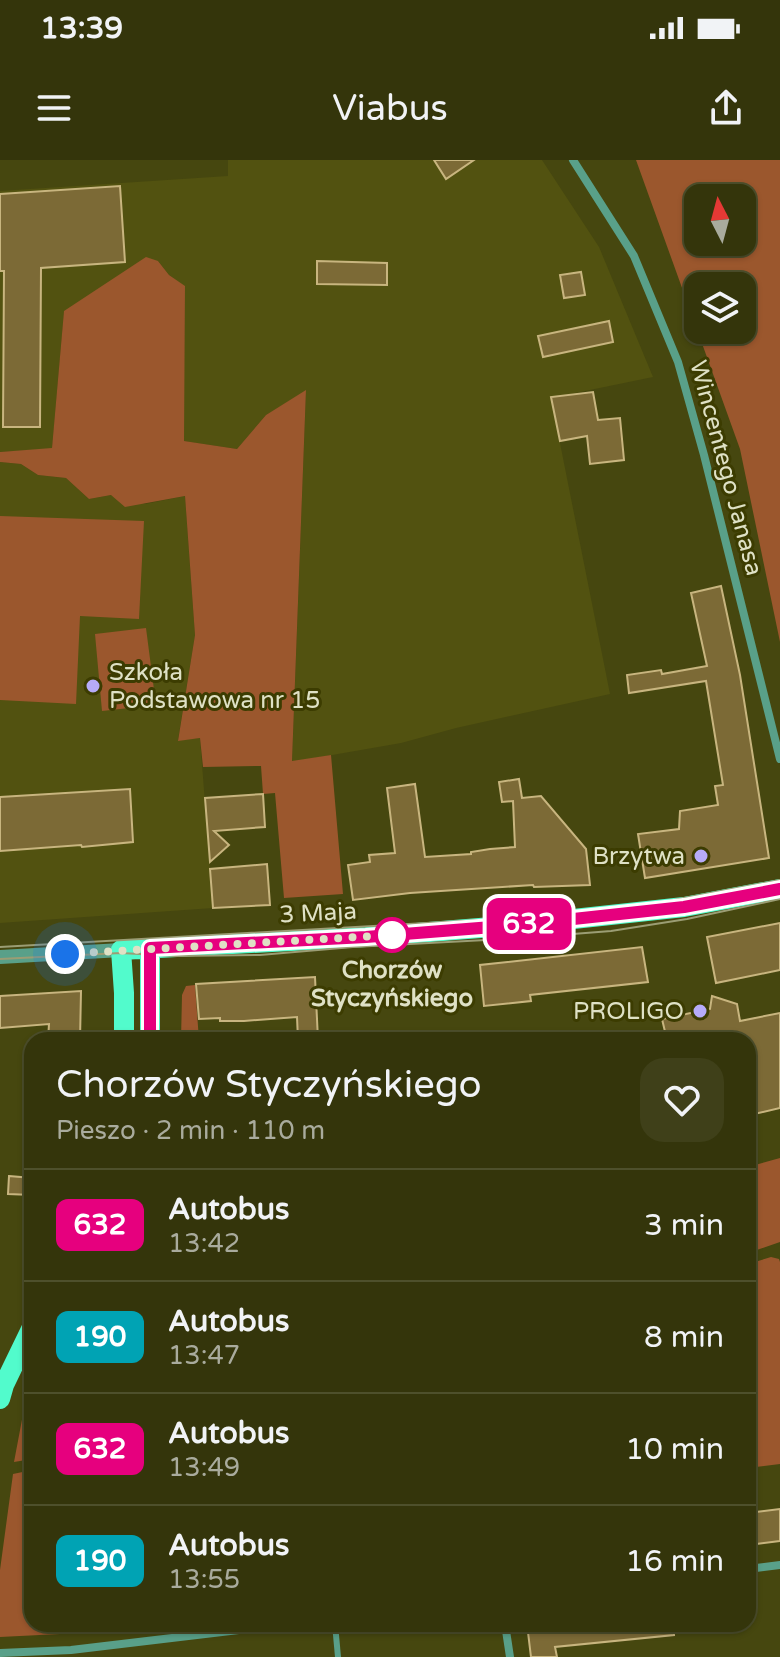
<!DOCTYPE html>
<html lang="pl">
<head>
<meta charset="utf-8">
<style>
  :root { --surface:#34350b; --page:#3f4019; --text:#f1f3f6; --muted:#a9ab9d; --line:#4e502c }
  body { margin:0; font-family:"Varela Round",sans-serif; background:var(--page); color:var(--text); height:100vh; display:flex; flex-direction:column; font-size:30px; white-space:nowrap }
  * { box-sizing:border-box; margin:0 }
  p { font-size:26px; color:var(--muted) }
  .icon { flex:none; width:44px; height:44px; fill:none; stroke:currentColor; stroke-width:2; stroke-linecap:round; stroke-linejoin:round }
  .map { position:relative; flex:1; overflow:hidden }
  .panel { position:absolute; left:24px; top:872px; width:732px; height:600px; display:flex; flex-direction:column; background:var(--surface); border-radius:24px; box-shadow:0 2px 6px #0004,0 0 0 2px var(--line) }
  .panel>* { flex:none }
  .badge { padding:0 16px; border-radius:12px; font-size:28px; line-height:52px }
  .needle { width:52px; rotate:354deg }
  .fabs { position:absolute; left:684px; top:24px; display:grid; gap:16px }
  .fabs a { display:grid; place-items:center; width:72px; height:72px; border-radius:16px; background:var(--surface); box-shadow:0 2px 6px #0004,0 0 0 2px var(--line); font-size:40px }
  .you { position:absolute; width:40px; height:40px; margin:-20px; border:6px solid #fff; border-radius:50%; background:#1a73e8; box-shadow:0 0 0 12px #1a73e833 }
  .map>.badge { position:absolute; translate:-50% -50%; box-shadow:0 0 0 4px #fff }
  .round { display:grid; place-items:center; flex:none; width:84px; height:84px; border-radius:24px; background:var(--page) }
  .headline { display:flex; align-items:center; justify-content:space-between; height:136px; padding:0 32px }
  h1 { font-size:38px; font-weight:600; line-height:60px }
  ul { padding:0; list-style:none }
  li { display:flex; align-items:center; gap:24px; height:112px; padding:0 32px; border-top:2px solid var(--line) }
  li div { flex:1 }
  li b { display:block; font-size:30px }
  li em { font-style:normal }
  li .badge { min-width:88px; font-weight:700; text-align:center }
  .status { display:flex; justify-content:space-between; align-items:center; height:56px; padding:0 40px; background:var(--surface); direction:ltr }
  .status svg { height:22px; fill:currentColor }
  header { display:flex; justify-content:space-between; align-items:center; height:104px; padding:0 32px; background:var(--surface); font-size:36px; font-weight:600 }
  .map>svg:first-child { display:block }
  .built { fill:#525210 }
  .green { fill:#9b572d; fill-rule:evenodd }
  .building { fill:#7c6a36; stroke:#c8b57f; stroke-width:2 }
  .lines { fill:none; stroke-linecap:round; stroke-linejoin:round }
  .service { stroke:#59a089; stroke-width:6 }
  .minor { stroke:#59a089; stroke-width:8 }
  .tertiary { stroke:#59a089; stroke-width:14 }
  .primary { stroke:#52fbcc; stroke-width:20 }
  .tram { stroke:#9b9d74; stroke-width:2 }
  .line-casing { stroke:#fff; stroke-width:18 }
  .line { stroke:#e6007e; stroke-width:12 }
  .walk { stroke:#dfe1c5; stroke-width:8; stroke-dasharray:0 14.4 }
  .poi-dot { fill:#b6abf8; stroke:#3c3c01; stroke-width:3 }
  .stop-dot { fill:#fff; stroke:#e6007e; stroke-width:4 }
  .labels { text-anchor:middle; dominant-baseline:central; stroke-width:6; stroke-linejoin:round; paint-order:stroke }
  .street-label { font-size:24px; fill:#dfe1c5; stroke:#3c3c01 }
  .poi-label { font-size:24px; fill:#dfe1c5; stroke:#3c3c01; text-anchor:end }
  .stop-label { font-size:24px; font-weight:bold; fill:#dfe1c5; stroke:#3c3c01 }
</style>
</head>
<body>
<div class="status"><b>13:39</b><svg viewBox="0 0 49 12"><path d="M0 12V9h3v3zM5 12V6h3v6zM10 12V3h3v9zM15 12V0h3v12zM26 1h20v11H26zM47 4h2v5h-2z"/></svg></div>
<header><svg class="icon" aria-label="menu" viewBox="0 0 24 24"><path d="M4 6h16M4 12h16M4 18h16"/></svg>Viabus<svg class="icon" aria-label="share" viewBox="0 0 24 24"><path d="M12 15V3M7 8l5-5 5 5M5 13v7h14v-7"/></svg></header>
<div class="map">
<svg width="780" height="1497" viewBox="0 0 780 1497">
  <rect width="100%" height="100%" fill="#46470f"/>
  <path class="built" d="M 228,0 L 542,0 L 599,87 L 653,217 L 551,238 L 610,534 L 456,568 L 401,583 L 292,602 L 306,231 L 266,255 L 237,289 L 183,281 L 185,127 L 169,115 L 158,101 L 64,152 L 52,289 L 0,292 L 0,31 L 228,16 Z
    M 0,302 L 21,304 L 38,315 L 66,318 L 89,339 L 111,335 L 145,344 L 185,336 L 195,475 L 178,580 L 200,578 L 213,748 L 0,763 Z"/>
  <path class="green" d="M 636,0 L 780,0 L 780,482 L 740,289 ZM 698,38 L 742,38 L 742,82 L 698,82 ZM 698,126 L 742,126 L 742,170 L 698,170 Z
    M 146,97 L 158,101 L 169,115 L 185,126 L 184,281 L 237,289 L 266,255 L 306,230 L 292,601 L 331,595 L 343,734 L 284,738 L 275,633 L 263,634 L 261,606 L 203,607 L 200,578 L 178,581 L 195,475 L 185,336 L 125,347 L 111,335 L 89,339 L 66,318 L 38,315 L 21,304 L 0,302 L 0,292 L 52,288 L 64,151 Z
    M 0,356 L 144,361 L 139,459 L 80,456 L 76,544 L 0,540 Z
    M 146,468 L 156,545 L 102,551 L 95,474 Z
    M 195,825 L 199,880 L 181,880 L 182,835 L 186,826 Z
    M 780,998 L 780,1082 L 748,1093 L 748,1007 Z
    M 771,1097 L 779,1099 L 780,1102 L 780,1304 L 748,1308 L 748,1104 Z
    M 32,1237 L 32,1299 L 14,1302 L 24,1249 Z
    M 32,1310 L 32,1464 L 60,1464 L 60,1474 L 0,1477 L 0,1410 L 13,1314 Z"/>
  <path class="building" d="M 434,0 L 474,0 L 446,19 Z
    M 120,26 L 125,102 L 41,108 L 40,267 L 3,267 L 4,111 L 0,111 L 0,34 Z
    M 317,101 L 387,103 L 387,125 L 317,124 Z
    M 581,112 L 585,135 L 564,138 L 560,115 Z
    M 609,161 L 613,182 L 543,197 L 538,176 Z
    M 593,232 L 598,260 L 620,258 L 624,300 L 590,304 L 587,276 L 560,281 L 551,237 Z
    M 721,426 L 740,515 L 769,698 L 645,718 L 638,674 L 679,669 L 680,651 L 718,645 L 715,626 L 723,625 L 706,521 L 629,533 L 627,515 L 661,510 L 662,514 L 707,506 L 691,433 Z
    M 519,619 L 522,638 L 541,636 L 586,689 L 590,725 L 534,727 L 533,725 L 410,733 L 353,740 L 348,705 L 370,702 L 369,695 L 395,693 L 387,628 L 415,624 L 425,697 L 471,694 L 471,692 L 490,689 L 515,687 L 513,641 L 502,642 L 499,622 Z
    M 130,629 L 133,682 L 82,687 L 81,685 L 0,691 L 0,637 Z
    M 263,634 L 265,667 L 214,671 L 229,685 L 210,702 L 205,638 Z
    M 267,704 L 270,745 L 213,748 L 210,709 Z
    M 780,763 L 780,810 L 716,823 L 707,777 Z
    M 642,787 L 648,822 L 530,835 L 531,841 L 484,846 L 480,805 Z
    M 315,817 L 318,880 L 298,880 L 297,857 L 244,861 L 220,861 L 220,858 L 199,859 L 196,824 Z
    M 81,831 L 80,880 L 48,880 L 49,864 L 0,868 L 0,836 Z
    M 712,836 L 737,844 L 740,861 L 780,853 L 780,948 L 754,954 L 748,923 L 748,880 L 667,880 L 662,859 L 710,849 Z
    M 9,1016 L 32,1018 L 32,1035 L 8,1034 Z
    M 780,1349 L 780,1381 L 748,1385 L 748,1353 Z
    M 527,1464 L 673,1464 L 674,1475 L 555,1487 L 557,1497 L 531,1497 Z"/>
  <g class="lines">
    <path class="service" d="M 335,1464 L 338,1497"/>
    <path class="minor" d="M 573,0 L 634,96 L 678,202 L 704,295 L 780,599
      M 748,1409 L 780,1405
      M 505,1464 L 510,1497
      M 0,1493 L 71,1490 L 290,1464"/>
    <path class="tertiary" d="M 0,797 L 121,790"/>
    <path class="primary" d="M 124,880 L 124,833 L 121,790 L 366,777 L 518,765 L 684,747 L 780,729
      M 150,880 L 150,788
      M 0,1239 L 4,1225 L 32,1167"/>
    <path class="tram" d="M 0,787 L 548,756 L 658,743 L 780,720
      M 0,799 L 121,793 L 176,796 L 260,795 L 353,787 L 522,778 L 611,771 L 687,759 L 780,739"/>
  </g>
  <g class="lines">
    <defs>
      <path id="line" d="M 150,880 L 150,788 L 366,777 L 518,765 L 684,747 L 780,729"/>
    </defs>
    <use href="#line" class="line-casing"/>
    <use href="#line" class="line"/>
    <path class="walk" d="M 65,794 L 392,775"/>
  </g>
  <g class="poi-dot">
    <circle cx="93" cy="526" r="8"/>
    <circle cx="701" cy="696" r="8"/>
    <circle cx="700" cy="851" r="8"/>
  </g>
  <circle class="stop-dot" cx="392" cy="775" r="16"/>
  <g class="labels">
    <g class="street-label">
      <text transform="translate(726 308) rotate(75)">Wincentego Janasa</text>
      <text transform="translate(318 753) rotate(-3)">3 Maja</text>
    </g>
    <g class="poi-label">
      <text x="109" y="512" text-anchor="start">Szkoła<tspan x="109" dy="28">Podstawowa nr 15</tspan></text>
      <text x="685" y="696">Brzytwa</text>
      <text x="684" y="851">PROLIGO</text>
    </g>
    <g class="stop-label">
      <text x="392" y="810">Chorzów<tspan x="392" dy="28">Styczyńskiego</tspan></text>
    </g>
  </g>
</svg>
<div class="fabs">
<a><svg class="needle" viewBox="-14 -14 28 28"><path d="M0-13l5 13h-10z" fill="#e53935"/><path d="M0 13l5-13h-10z" fill="#a9ab9d"/></svg></a>
<a><svg class="icon" aria-label="layers" viewBox="0 0 24 24"><path d="M12 4l9 5-9 5-9-5zM3 14l9 5 9-5"/></svg></a>
</div>
<div class="you" style="left:65px;top:794px"></div>
<b class="badge" style="left:529px;top:764px;background:#e6007e;color:#fff">632</b>
<section class="panel">
<div class="headline"><div><h1>Chorzów Styczyńskiego</h1><p>Pieszo · 2 min · 110 m</p></div><a class="round"><svg class="icon" aria-label="heart" viewBox="0 0 24 24"><path d="M12 20l-8-8c-3-5 5-10 8-4 3-6 11-1 8 4z"/></svg></a></div>
<ul>
<li><span class="badge" style="background:#e6007e;color:#fff">632</span><div><b>Autobus</b><p>13:42</p></div><em>3 min</em></li>
<li><span class="badge" style="background:#00a3b4;color:#fff">190</span><div><b>Autobus</b><p>13:47</p></div><em>8 min</em></li>
<li><span class="badge" style="background:#e6007e;color:#fff">632</span><div><b>Autobus</b><p>13:49</p></div><em>10 min</em></li>
<li><span class="badge" style="background:#00a3b4;color:#fff">190</span><div><b>Autobus</b><p>13:55</p></div><em>16 min</em></li>
</ul>
</section>
</div>
</body>
</html>
